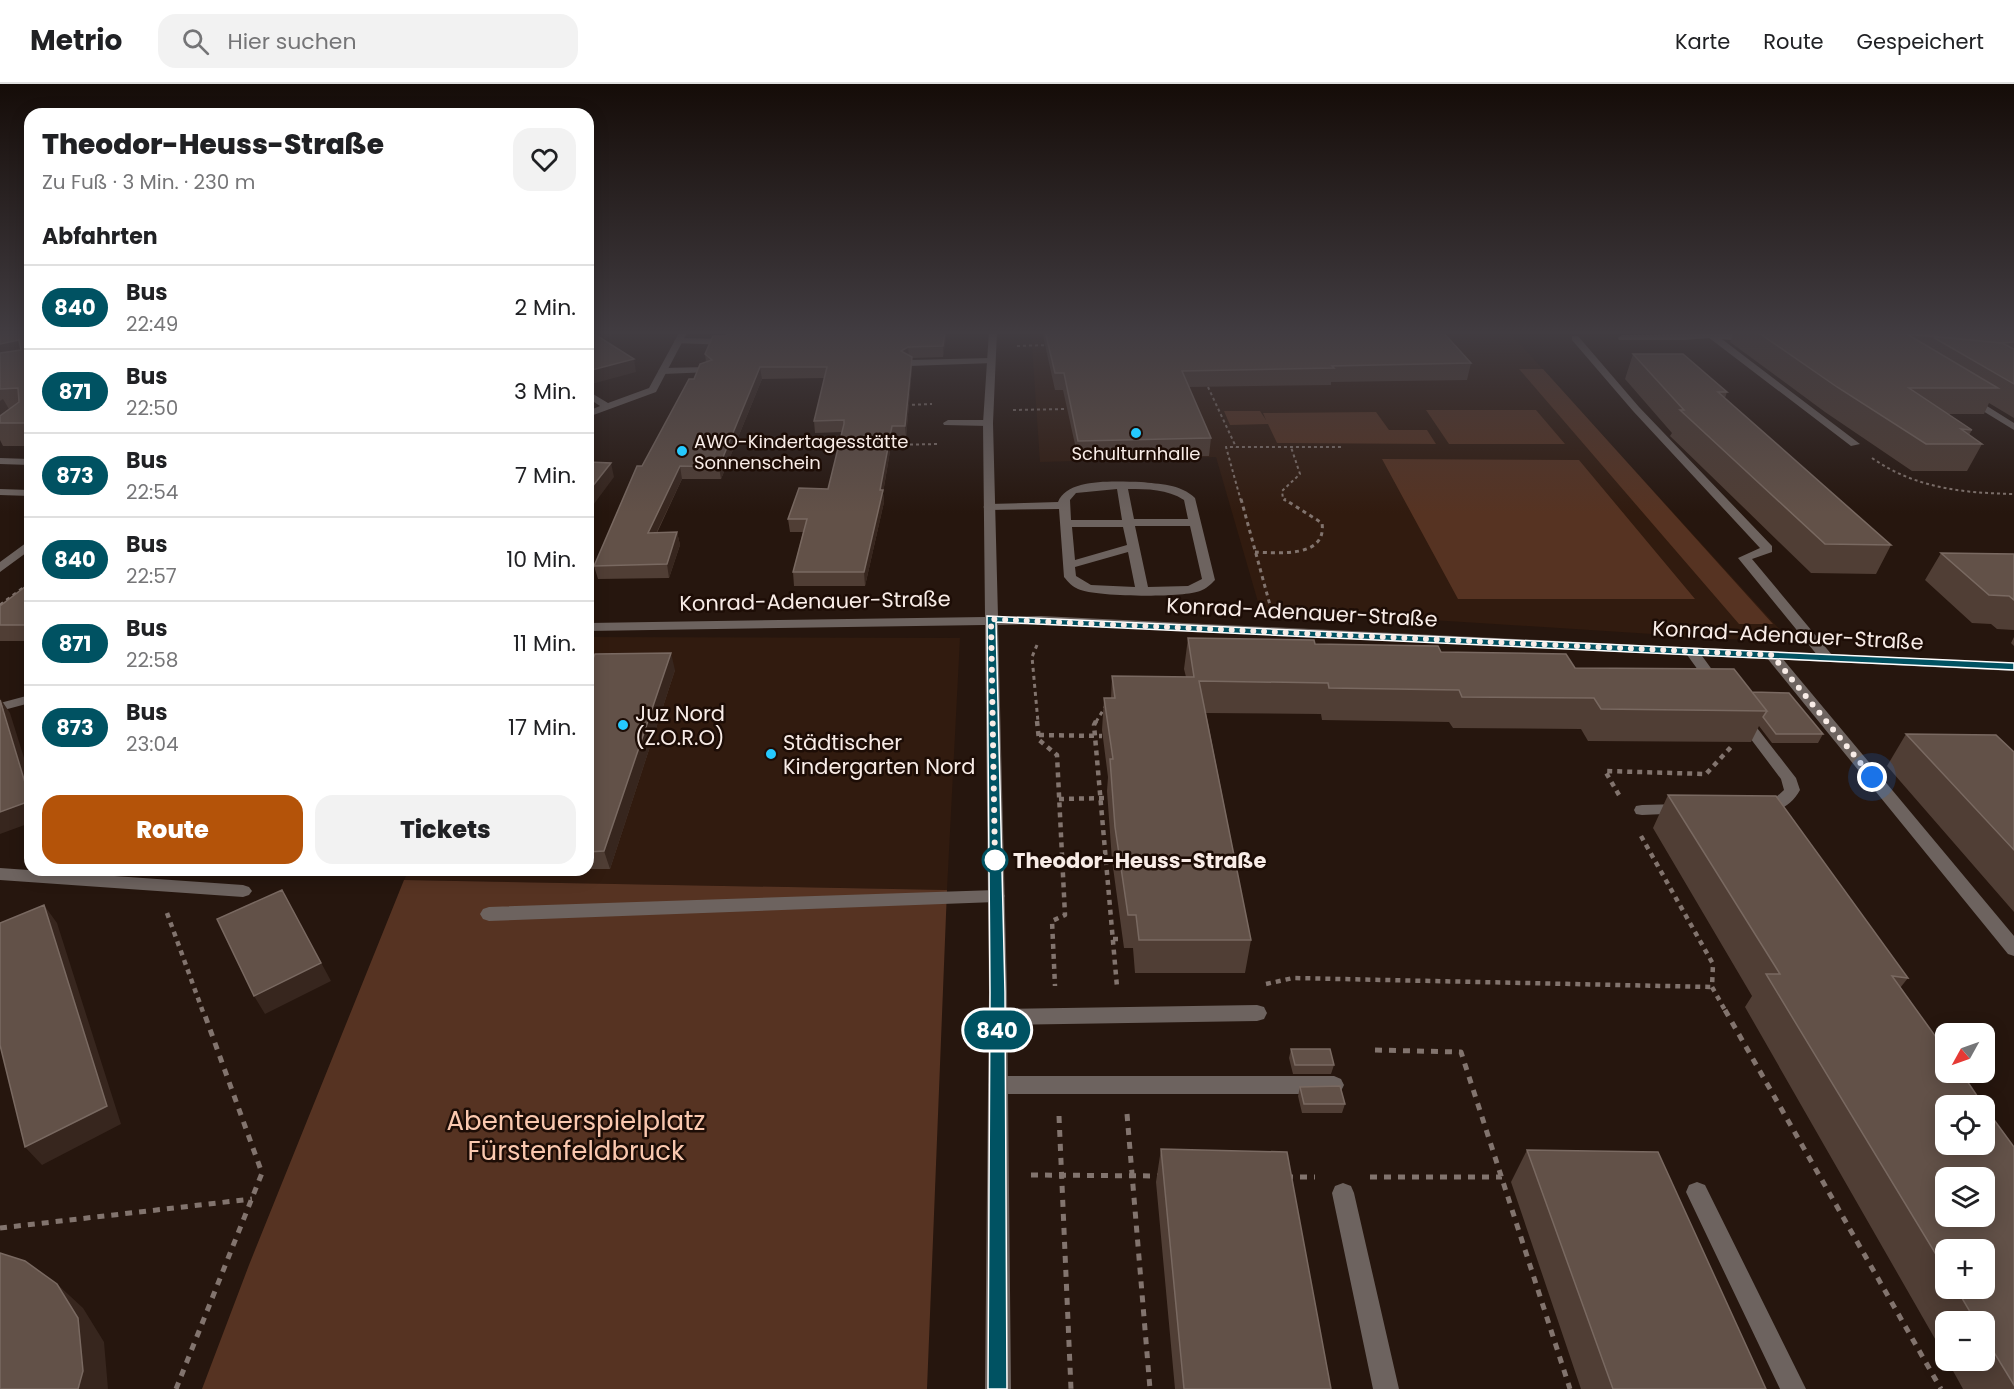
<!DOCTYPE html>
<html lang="de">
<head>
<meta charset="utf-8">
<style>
  :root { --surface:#fff; --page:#f2f2f2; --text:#202124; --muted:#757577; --line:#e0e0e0; --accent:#b45309 }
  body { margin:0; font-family:Poppins,sans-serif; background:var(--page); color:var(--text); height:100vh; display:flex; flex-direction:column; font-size:22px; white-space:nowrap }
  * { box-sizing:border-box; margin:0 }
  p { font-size:20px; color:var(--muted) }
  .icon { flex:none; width:33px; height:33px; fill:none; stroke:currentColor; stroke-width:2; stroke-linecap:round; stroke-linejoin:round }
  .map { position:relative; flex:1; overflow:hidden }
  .panel { position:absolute; left:24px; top:24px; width:570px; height:768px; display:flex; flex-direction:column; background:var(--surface); border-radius:18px; box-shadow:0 3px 15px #0003 }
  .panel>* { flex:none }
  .badge { padding:0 12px; border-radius:20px; font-size:21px; line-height:39px }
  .needle { width:39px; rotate:230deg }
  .controls { position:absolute; left:1935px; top:939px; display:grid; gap:12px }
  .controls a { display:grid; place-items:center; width:60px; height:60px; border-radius:12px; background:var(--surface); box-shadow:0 3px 15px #0003; font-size:30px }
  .you { position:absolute; width:30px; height:30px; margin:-15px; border:4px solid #fff; border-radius:50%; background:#1a73e8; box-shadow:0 0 0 9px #1a73e833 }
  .map>.badge { position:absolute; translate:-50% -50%; box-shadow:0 0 0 3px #fff }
  h2 { padding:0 18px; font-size:22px; line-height:54px }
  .round { display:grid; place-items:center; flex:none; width:63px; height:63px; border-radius:18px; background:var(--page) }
  .overview { display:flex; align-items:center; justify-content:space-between; height:102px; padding:0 18px }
  h1 { font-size:28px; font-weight:800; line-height:45px }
  .cta { display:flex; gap:12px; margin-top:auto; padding:12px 18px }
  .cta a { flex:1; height:69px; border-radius:18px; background:var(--accent); color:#fff; font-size:24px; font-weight:800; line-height:69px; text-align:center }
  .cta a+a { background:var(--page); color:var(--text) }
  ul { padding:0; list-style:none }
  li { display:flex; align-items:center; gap:18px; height:84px; padding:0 18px; border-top:2px solid var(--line) }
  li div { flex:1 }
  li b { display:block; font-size:22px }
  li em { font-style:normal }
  li .badge { min-width:66px; font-weight:700; text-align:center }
  header { display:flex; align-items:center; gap:36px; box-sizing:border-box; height:84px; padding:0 30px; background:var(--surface); border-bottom:2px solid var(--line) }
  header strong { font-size:28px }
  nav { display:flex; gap:33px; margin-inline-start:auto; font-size:21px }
  .search { width:420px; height:54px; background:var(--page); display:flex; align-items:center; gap:15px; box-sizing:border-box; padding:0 21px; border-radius:18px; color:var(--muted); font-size:22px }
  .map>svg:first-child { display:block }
  .built { fill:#311b0f }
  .green { fill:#563322 }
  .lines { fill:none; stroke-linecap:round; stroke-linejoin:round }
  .path-far3 { stroke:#82746e; stroke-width:2; stroke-dasharray:3 3; stroke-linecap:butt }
  .path-far2 { stroke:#82746e; stroke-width:3; stroke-dasharray:4 4; stroke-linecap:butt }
  .path-far1 { stroke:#82746e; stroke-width:4.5; stroke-dasharray:5 5; stroke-linecap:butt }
  .path { stroke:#82746e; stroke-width:5; stroke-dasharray:7 7; stroke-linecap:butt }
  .service { fill:#6d635f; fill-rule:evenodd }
  .minor { fill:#6d635f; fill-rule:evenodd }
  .wall { fill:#503e35; fill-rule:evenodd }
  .shaded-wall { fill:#37261e }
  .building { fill:#625148; stroke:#796961; stroke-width:1.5; fill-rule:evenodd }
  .line { fill:#005262; stroke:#fff; stroke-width:1.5 }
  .walk { stroke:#f8ece7; stroke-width:6; stroke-dasharray:0 10.8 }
  .poi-dot { fill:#25c9fe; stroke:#1d0d06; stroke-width:2 }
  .stop-dot { fill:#fff; stroke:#005262; stroke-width:3 }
  .labels { text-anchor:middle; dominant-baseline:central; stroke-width:5; stroke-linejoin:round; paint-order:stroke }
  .far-poi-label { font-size:18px; fill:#f8ece7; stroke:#1d0d06; text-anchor:start }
  .street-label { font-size:21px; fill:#f8ece7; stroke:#1d0d06 }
  .poi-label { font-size:21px; fill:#f8ece7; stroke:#1d0d06; text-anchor:start }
  .stop-label { font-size:21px; font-weight:bold; fill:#f8ece7; stroke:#1d0d06; text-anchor:start }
  .near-park-label { font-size:26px; fill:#fac8af; stroke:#1d0d06 }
</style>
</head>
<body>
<header>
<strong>Metrio</strong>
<div class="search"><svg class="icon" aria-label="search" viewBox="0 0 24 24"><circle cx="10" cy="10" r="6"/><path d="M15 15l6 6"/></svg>Hier suchen</div>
<nav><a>Karte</a><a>Route</a><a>Gespeichert</a></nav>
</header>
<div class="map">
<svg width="2014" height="1305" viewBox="0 0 2014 1305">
  <rect width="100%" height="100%" fill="#26160e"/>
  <path class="built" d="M 1031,247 L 1508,247 L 1792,559 L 1260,525 L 1216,373 L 1040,378 Z
    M 588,553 L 960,554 L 947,806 L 404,796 L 409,786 L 588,786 Z"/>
  <path class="green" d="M 1519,285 L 1543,285 L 1773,540 L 1739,540 Z
    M 1426,326 L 1536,326 L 1565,360 L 1449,360 Z
    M 1224,327 L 1260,327 L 1266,336 L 1263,329 L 1376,328 L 1389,346 L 1427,346 L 1436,360 L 1277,359 L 1268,340 L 1230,341 Z
    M 1382,375 L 1579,376 L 1695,515 L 1458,515 Z
    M 404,796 L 947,806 L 927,1305 L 202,1305 L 249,1181 Z"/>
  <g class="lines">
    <path class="path-far3" d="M 1017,262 L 1048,261
      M 1208,303 L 1236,363
      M 906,321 L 932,320
      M 1013,326 L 1067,325
      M 820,361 L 843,361
      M 886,361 L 939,360
      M 1872,374 C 1915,404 1962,409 2014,410
      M 1241,417 L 1226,363 L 1342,363
      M 1286,417 L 1283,415 L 1282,407 L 1300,390 L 1291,363"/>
    <path class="path-far2" d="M 1241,415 L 1270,521
      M 1255,468 C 1279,469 1327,474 1322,439 L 1284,415
      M 0,521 L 30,499
      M 1037,561 L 1032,573 L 1038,638
      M 1096,638 L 1105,623"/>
    <path class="path-far1" d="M 1037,637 L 1039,656 L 1057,671 L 1065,831 L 1052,837 L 1055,902
      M 1096,637 L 1094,641 L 1117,903
      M 1039,651 L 1102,652
      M 1619,711 L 1605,687 L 1706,690 L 1731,663
      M 1059,715 L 1108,714
      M 1641,752 L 1713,880 L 1712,903 L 1726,928
      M 1061,775 L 1112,776
      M 167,829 L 203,928
      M 1113,855 L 1120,855
      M 1266,900 L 1293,894 L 1712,903"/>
    <path class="path" d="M 1725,926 L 1941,1305
      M 1375,966 L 1461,968 L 1570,1305
      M 1127,1030 L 1150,1305
      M 1059,1032 L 1071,1305
      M 1031,1091 L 1162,1092
      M 1286,1093 L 1315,1093
      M 1370,1093 L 1502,1093
      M 0,1144 L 252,1115
      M 176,1305 L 262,1089 L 203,926"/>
    <path class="service" d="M 1688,247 L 1714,249 L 1860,360 L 1851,362 L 1708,253 Z
      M 1622,251 L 1684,250 L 1688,253 L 1684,256 L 1619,256 L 1618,254 Z
      M 1572,252 L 1578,252 L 1639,323 L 1772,462 L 1772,468 L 1752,475 L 1832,571 L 1834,574 L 1832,577 L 1822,577 L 1738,474 L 1760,464 L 1633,327 L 1572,256 Z
      M 678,254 L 727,255 L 731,258 L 727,261 L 675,259 L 674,257 Z
      M 990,274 L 995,277 L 993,279 L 909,282 L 904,279 L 909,276 Z
      M 707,283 L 712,286 L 710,288 L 663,290 L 658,287 L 663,284 Z
      M 1965,312 L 1971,312 L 2014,339 L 2014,346 L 1965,316 Z
      M 948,336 L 988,336 L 993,339 L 988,342 L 944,341 L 943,339 Z
      M 0,374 L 30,375 L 30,381 L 0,380 Z
      M 1141,398 C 1159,400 1181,400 1195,414 L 1215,496 C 1211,500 1206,505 1200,507 C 1183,514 1095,513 1078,505 C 1073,503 1068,498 1064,493 L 1059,425 L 989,426 L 983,423 L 989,420 L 1058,418 C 1068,393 1118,398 1141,398 ZM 1117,405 L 1122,436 L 1071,436 L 1070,416 L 1076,409 ZM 1128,405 C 1148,405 1167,405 1184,416 L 1188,435 L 1134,435 ZM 1135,442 L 1190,442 L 1202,495 L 1188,502 L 1148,503 ZM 1072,443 L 1123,443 L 1127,461 L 1075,476 ZM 1128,468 L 1135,503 L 1091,501 L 1076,492 L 1075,483 Z
      M 1692,564 L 1697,565 L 1721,598 L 1723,601 L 1721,604 L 1711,604 L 1685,568 Z
      M 1772,567 L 1777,568 L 2014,852 L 2014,872 L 2008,870 L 1767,574 L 1765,571 Z
      M 1742,629 L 1747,631 L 1796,694 L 1800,706 C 1791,722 1779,727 1762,730 L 1754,725 L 1756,721 L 1774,715 L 1784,706 L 1781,695 L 1735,634 Z
      M 1681,720 L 1689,725 L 1687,729 L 1642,731 L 1636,730 L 1634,726 L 1636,722 L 1642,721 Z
      M 996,806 L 1002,807 L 1005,812 L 1002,817 L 996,818 L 489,837 L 483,835 L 480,830 L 483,825 L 489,823 Z
      M 1257,921 L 1264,923 L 1267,929 L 1264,935 L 1257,937 L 997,941 L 990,939 L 987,933 L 990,927 L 997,925 Z
      M 998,992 L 1334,992 L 1341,995 L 1344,1001 L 1341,1007 L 1334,1010 L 998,1010 L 991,1007 L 988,1001 L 991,995 Z
      M 1697,1098 L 1705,1101 L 1806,1305 L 1780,1305 L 1686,1108 L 1689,1101 Z
      M 1343,1099 L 1351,1102 L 1354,1109 L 1399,1305 L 1373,1305 L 1332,1109 L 1335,1102 Z"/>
    <path class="minor" d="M 680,247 L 688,247 L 656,308 L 588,333 L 588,327 L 600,322 L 588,314 L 588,307 L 608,319 L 649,304 Z
      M 989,247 L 997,247 L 993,339 L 998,533 L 1041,532 L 2014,579 L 2014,587 L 1041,540 L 998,541 L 1007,908 L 1011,1305 L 985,1305 L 989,908 L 985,541 L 588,547 L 588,539 L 985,533 L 983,339 Z
      M 1711,248 L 1751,252 L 1755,255 L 1751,258 L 1711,254 L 1684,256 L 1680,253 L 1684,250 Z
      M 0,405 L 30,406 L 30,412 L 0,411 Z
      M 30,456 L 30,466 L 0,488 L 0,478 Z
      M 30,611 L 30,619 L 0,627 L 0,619 Z
      M 0,784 L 243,801 L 249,803 L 252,807 L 249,811 L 243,813 L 0,796 Z"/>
  </g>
  <path class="wall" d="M 0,247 L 30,247 L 30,362 L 3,362 L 0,356 Z
    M 947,247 L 943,273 L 912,274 L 912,284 L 906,354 L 892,355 L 883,409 L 884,418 L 865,502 L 794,502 L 793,488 L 803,448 L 790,448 L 788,435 L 828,405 L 842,348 L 815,349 L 814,337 L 824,294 L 762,295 L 721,395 L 682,395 L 657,449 L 677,448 L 680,461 L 669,494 L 598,495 L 594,482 L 642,382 L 694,295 L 706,278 L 705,270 L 725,252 Z
    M 1042,247 L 1442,247 L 1471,279 L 1467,296 L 1331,298 L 1331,301 L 1189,303 L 1211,354 L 1209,372 L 1078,374 L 1063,306 L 1055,306 Z
    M 1721,247 L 2014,247 L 2014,334 L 1989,319 L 1984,330 L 1948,330 L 1972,346 L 1969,351 L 1982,360 L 1967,387 L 1912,387 L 1825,328 L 1730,258 L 1734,248 Z
    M 1633,270 L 1727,308 L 1725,314 L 1891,461 L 1876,490 L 1811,489 L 1670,352 L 1672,349 L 1625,295 Z
    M 1941,469 L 2014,470 L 2014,546 L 1997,545 L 1991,540 L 1972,539 L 1925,496 Z
    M 30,499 L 30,557 L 0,557 L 0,522 Z
    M 2014,553 L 2014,562 L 2011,559 Z
    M 1188,554 L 1315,560 L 1441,568 L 1575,584 L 1752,608 L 1823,650 L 1818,659 L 1772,659 L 1759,642 L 1751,658 L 1588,657 L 1581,645 L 1453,644 L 1449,638 L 1322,636 L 1321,630 L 1206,629 L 1251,856 L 1245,889 L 1135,889 L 1133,864 L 1124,864 L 1112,776 L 1107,707 L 1108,693 L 1102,646 L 1104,614 L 1111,614 L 1112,592 L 1186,593 L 1184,585 Z
    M 588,586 L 675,586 L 610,785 L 588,785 Z
    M 1906,650 L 2014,668 L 2014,828 L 1887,682 Z
    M 1668,711 L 1908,894 L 1900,904 L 2014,1063 L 2014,1305 L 1963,1305 L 1947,1276 L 1984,1276 L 1984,1238 L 1946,1238 L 1946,1274 L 1745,923 L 1752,912 L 1653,744 ZM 1946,1166 L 1984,1204 L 1946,1204 Z
    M 472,786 L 555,786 L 472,787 Z
    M 1291,965 L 1334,981 L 1331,990 L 1293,990 L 1289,974 Z
    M 1300,1003 L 1345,1020 L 1342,1029 L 1302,1029 L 1298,1012 Z
    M 1161,1065 L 1331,1305 L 1175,1305 L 1156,1098 Z
    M 1527,1066 L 1766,1305 L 1581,1305 L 1511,1098 Z"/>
  <path class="shaded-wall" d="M 594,247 L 618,247 L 594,261 L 591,248 Z
    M 945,247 L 947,247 L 943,273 L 943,262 Z
    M 19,256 L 30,277 L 0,283 L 0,260 Z
    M 908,263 L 909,274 L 901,267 Z
    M 912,273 L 912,284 L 906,354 L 905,342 Z
    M 634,275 L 636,288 L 588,301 L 588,287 Z
    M 760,283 L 762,295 L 721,395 L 719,383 Z
    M 3,315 L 16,337 L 0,339 L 0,317 Z
    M 892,342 L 892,355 L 883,409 L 884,418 L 865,502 L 864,488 Z
    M 611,379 L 614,393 L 588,428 L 588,408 Z
    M 680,382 L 682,395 L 650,462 L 648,449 Z
    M 677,448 L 680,461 L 669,494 L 667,480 Z
    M 671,569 L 675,586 L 610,785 L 604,767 Z
    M 0,614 L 10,629 L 30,693 L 30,715 Z
    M 30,717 L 30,739 L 0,750 L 0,728 Z
    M 282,806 L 331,897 L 265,930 L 254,912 Z
    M 44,821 L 57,839 L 121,1040 L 42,1081 L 25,1063 Z
    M 57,1200 L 83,1224 L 104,1258 L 108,1305 L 78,1305 Z"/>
  <path class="building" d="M 0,247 L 30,247 L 30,339 L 0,339 L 0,332 L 19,318 L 18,304 L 0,305 L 0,269 L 21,266 L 19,256 L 0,260 Z
    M 588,247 L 594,247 L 591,248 L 634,275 L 588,287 Z
    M 740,247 L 945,247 L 943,262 L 908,263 L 901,267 L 912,273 L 905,342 L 892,342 L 880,406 L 883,406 L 864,488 L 793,488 L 807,435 L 788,435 L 799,404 L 828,405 L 844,340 L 844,336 L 814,337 L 827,283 L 760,283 L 719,383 L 680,382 L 648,449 L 677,448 L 667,480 L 594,482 L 637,382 L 642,382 L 689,295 L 694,295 L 700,280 L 712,276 L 705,270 L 713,252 L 725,252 L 731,248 L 740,248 Z
    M 1045,247 L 1442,247 L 1471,279 L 1332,282 L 1334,284 L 1182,287 L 1211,354 L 1078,357 L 1064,289 L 1055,289 Z
    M 1756,247 L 1870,247 L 1907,250 L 1998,304 L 1909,304 L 1972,346 L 1961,345 L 1982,360 L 1926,360 L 1837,303 Z
    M 1873,247 L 2014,247 L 2014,258 L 2001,259 Z
    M 1931,252 L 2002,259 L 2014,265 L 2014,300 Z
    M 1633,270 L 1683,270 L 1727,308 L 1718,308 L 1891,461 L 1825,460 L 1680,326 L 1684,326 Z
    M 588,378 L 611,379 L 588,408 Z
    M 1941,469 L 2014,470 L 2014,516 L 2009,512 L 1989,511 Z
    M 30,499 L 30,541 L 0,541 L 0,522 Z
    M 1188,554 L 1314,556 L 1315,560 L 1438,562 L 1441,568 L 1566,570 L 1575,584 L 1734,585 L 1767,627 L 1601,625 L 1594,614 L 1462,613 L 1459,606 L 1329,604 L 1328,599 L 1199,597 L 1251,856 L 1139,856 L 1136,831 L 1128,831 L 1115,743 L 1110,675 L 1113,675 L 1104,614 L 1115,614 L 1112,592 L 1194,593 Z
    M 671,569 L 604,767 L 588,768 L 588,586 L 595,570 Z
    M 1752,608 L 1789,609 L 1823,650 L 1776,650 L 1763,633 L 1767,627 Z
    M 0,616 L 30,715 L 30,717 L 0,728 Z
    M 1906,650 L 1996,651 L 2014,668 L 2014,766 Z
    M 1668,711 L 1776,712 L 1908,894 L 1892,892 L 1946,967 L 1946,988 L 1961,988 L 1984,1022 L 1946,1022 L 1946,1060 L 1984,1060 L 1984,1022 L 2014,1063 L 2014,1301 L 1984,1252 L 1984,1238 L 1976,1238 L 1956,1204 L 1984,1204 L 1984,1166 L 1946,1166 L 1946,1187 L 1766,890 L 1780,890 ZM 1946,1094 L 1984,1094 L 1984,1132 L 1946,1132 Z
    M 282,806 L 321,879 L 254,912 L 217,835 Z
    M 44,821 L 107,1022 L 25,1063 L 0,961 L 0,839 Z
    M 1291,965 L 1330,965 L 1334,981 L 1295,981 Z
    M 1340,1002 L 1345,1020 L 1304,1020 L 1300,1003 Z
    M 1161,1065 L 1287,1068 L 1331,1305 L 1184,1305 Z
    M 1527,1066 L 1658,1068 L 1766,1305 L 1613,1305 Z
    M 0,1169 L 25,1177 L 57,1200 L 78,1234 L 83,1287 L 78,1305 L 0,1305 Z"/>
  <linearGradient id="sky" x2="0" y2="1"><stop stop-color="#150c08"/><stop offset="0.58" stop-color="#413c41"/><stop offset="1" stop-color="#413c41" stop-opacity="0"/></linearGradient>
  <rect width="2014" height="429" fill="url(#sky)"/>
  <path class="line" d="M 987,532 L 2014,579 L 2014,586 L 996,538 L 1005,908 L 1007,1305 L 988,1305 L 990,908 Z"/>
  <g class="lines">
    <path class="walk" d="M 995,776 L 995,778 L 991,535 L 1772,571 L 1872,693"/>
  </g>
  <g class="poi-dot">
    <circle cx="1136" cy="349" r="6"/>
    <circle cx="682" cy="367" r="6"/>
    <circle cx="623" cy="641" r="6"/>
    <circle cx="771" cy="670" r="6"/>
  </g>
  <circle class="stop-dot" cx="995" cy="776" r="12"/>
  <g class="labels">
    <g class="far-poi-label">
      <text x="694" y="357">AWO-Kindertagesstätte<tspan x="694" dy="21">Sonnenschein</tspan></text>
      <text x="1136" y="369" text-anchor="middle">Schulturnhalle</text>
    </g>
    <g class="street-label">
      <text transform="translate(815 517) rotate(-1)">Konrad-Adenauer-Straße</text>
      <text transform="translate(1302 528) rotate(3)">Konrad-Adenauer-Straße</text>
      <text transform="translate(1788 551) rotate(3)">Konrad-Adenauer-Straße</text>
    </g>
    <g class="poi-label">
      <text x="635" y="629">Juz Nord<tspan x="635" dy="24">(Z.O.R.O)</tspan></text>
      <text x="783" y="658">Städtischer<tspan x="783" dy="24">Kindergarten Nord</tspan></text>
    </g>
    <g class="stop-label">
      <text x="1013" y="776">Theodor-Heuss-Straße</text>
    </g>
    <g class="near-park-label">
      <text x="576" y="1037">Abenteuerspielplatz<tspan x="576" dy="30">Fürstenfeldbruck</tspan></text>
    </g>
  </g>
</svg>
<div class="controls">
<a><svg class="needle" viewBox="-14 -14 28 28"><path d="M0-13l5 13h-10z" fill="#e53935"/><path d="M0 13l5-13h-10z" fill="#757577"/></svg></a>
<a><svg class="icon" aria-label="locate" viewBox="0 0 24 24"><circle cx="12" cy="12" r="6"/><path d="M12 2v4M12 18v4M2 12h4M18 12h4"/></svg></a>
<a><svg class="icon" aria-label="layers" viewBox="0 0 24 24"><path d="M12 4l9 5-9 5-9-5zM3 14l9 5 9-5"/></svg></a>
<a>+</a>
<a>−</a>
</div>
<div class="you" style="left:1872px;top:693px"></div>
<b class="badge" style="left:997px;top:946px;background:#005262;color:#fff">840</b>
<section class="panel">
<div class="overview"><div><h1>Theodor-Heuss-Straße</h1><p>Zu Fuß · 3 Min. · 230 m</p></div><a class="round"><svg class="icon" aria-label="heart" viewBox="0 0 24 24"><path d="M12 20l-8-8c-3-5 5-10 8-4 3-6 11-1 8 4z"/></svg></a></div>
<h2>Abfahrten</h2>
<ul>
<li><span class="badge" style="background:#005262;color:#fff">840</span><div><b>Bus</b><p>22:49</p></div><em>2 Min.</em></li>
<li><span class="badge" style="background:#005262;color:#fff">871</span><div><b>Bus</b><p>22:50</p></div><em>3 Min.</em></li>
<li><span class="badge" style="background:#005262;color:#fff">873</span><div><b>Bus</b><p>22:54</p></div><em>7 Min.</em></li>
<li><span class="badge" style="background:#005262;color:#fff">840</span><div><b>Bus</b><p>22:57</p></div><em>10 Min.</em></li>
<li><span class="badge" style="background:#005262;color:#fff">871</span><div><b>Bus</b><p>22:58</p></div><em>11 Min.</em></li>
<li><span class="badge" style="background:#005262;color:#fff">873</span><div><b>Bus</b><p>23:04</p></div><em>17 Min.</em></li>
</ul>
<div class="cta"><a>Route</a><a>Tickets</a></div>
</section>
</div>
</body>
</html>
